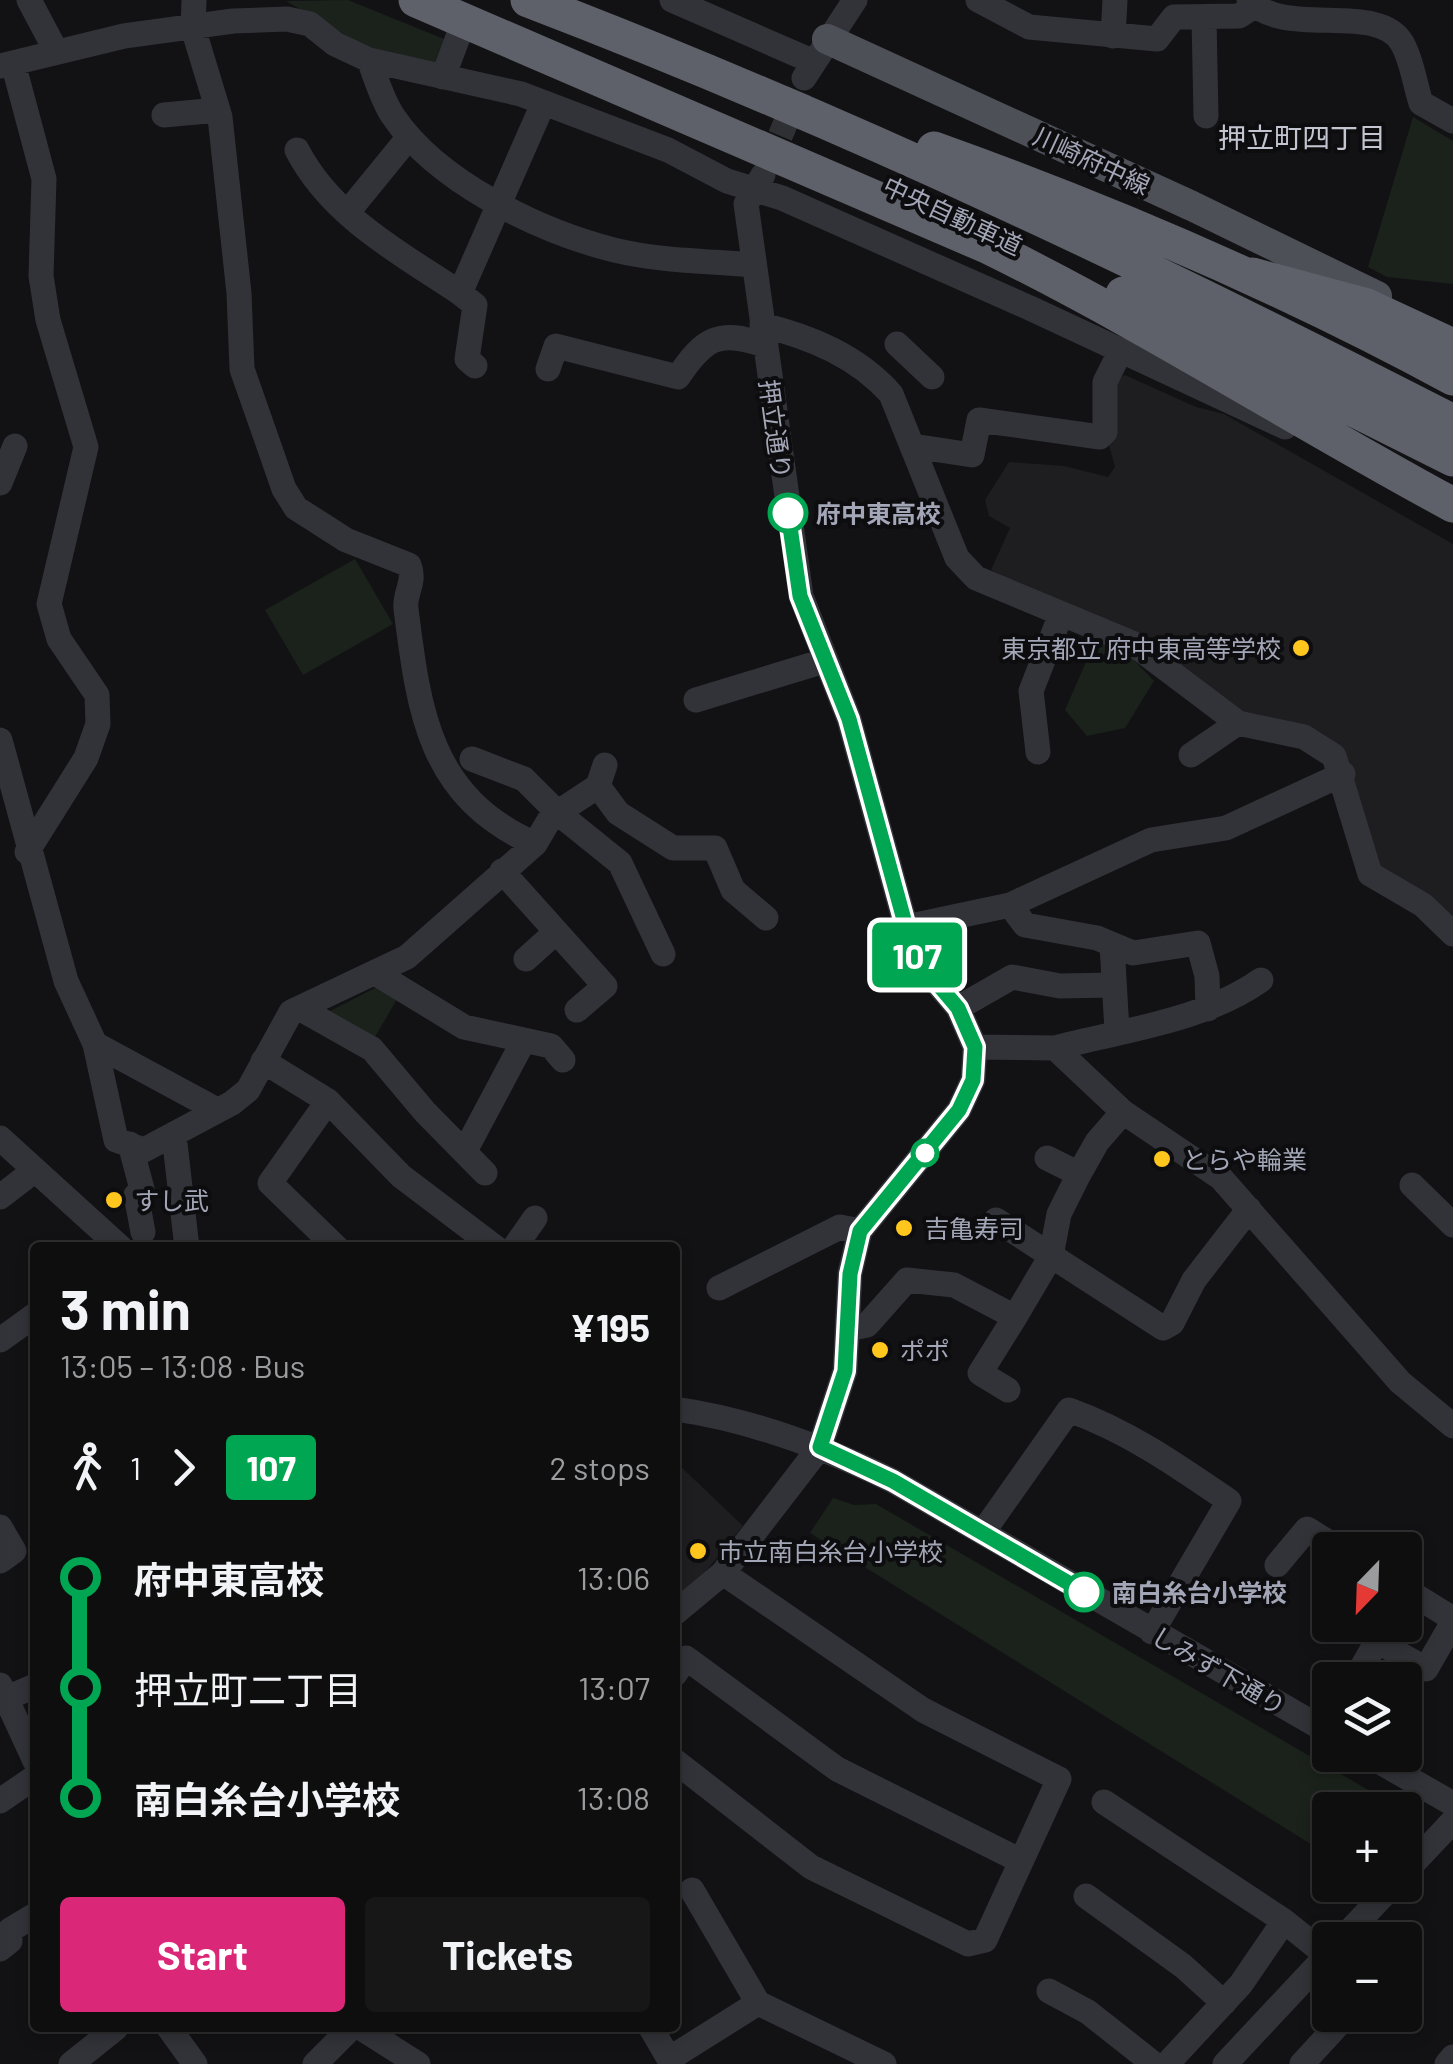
<!DOCTYPE html>
<html lang="en">
<head>
<meta charset="utf-8">
<style>
  :root { --surface:#0e0e0f; --page:#171718; --text:#f1f3f6; --muted:#9b9c9e; --line:#2e2e2f; --accent:#db2777 }
  body { margin:0; font-family:Barlow,"Noto Sans JP",sans-serif; background:var(--page); color:var(--text); height:100vh; display:flex; flex-direction:column; font-size:38px; white-space:nowrap }
  * { box-sizing:border-box; margin:0 }
  p { font-size:32px; color:var(--muted) }
  .icon { flex:none; width:55px; height:55px; fill:none; stroke:currentColor; stroke-width:2; stroke-linecap:round; stroke-linejoin:round }
  .map { position:relative; flex:1; overflow:hidden }
  .side { position:absolute; left:30px; top:1242px; width:650px; height:790px; display:flex; flex-direction:column; background:var(--surface); border-radius:10px; box-shadow:0 5px 15px #0003,0 0 0 2px var(--line) }
  .side>* { flex:none }
  .badge { padding:0 20px; border-radius:8px; font-size:35px; line-height:65px }
  .needle { width:65px; rotate:203deg }
  .buttons { position:absolute; left:1312px; top:1532px; display:grid; gap:20px }
  .buttons a { display:grid; place-items:center; width:110px; height:110px; border-radius:10px; background:var(--surface); box-shadow:0 5px 15px #0003,0 0 0 2px var(--line); font-size:50px }
  .map>.badge { position:absolute; translate:-50% -50%; box-shadow:0 0 0 5px #fff }
  .legs { display:flex; align-items:center; gap:15px; height:110px; padding:0 30px; font-size:32px }
  .legs p { margin-inline-start:auto }
  .overview { display:flex; align-items:center; justify-content:space-between; height:170px; padding:0 30px }
  h1 { font-size:55px; font-weight:700; line-height:75px }
  .action { display:flex; gap:20px; margin-top:auto; padding:20px 30px }
  .action a { flex:1; height:115px; border-radius:10px; background:var(--accent); color:#fff; font-size:40px; font-weight:700; line-height:115px; text-align:center }
  .action a+a { background:var(--page); color:var(--text) }
  ul { padding:0 30px; list-style:none }
  li { display:flex; align-items:center; gap:35px; height:110px; font-size:38px }
  li i { display:grid; place-items:center; width:15px; height:100%; margin:0 12px; background:currentColor }
  li i::after { content:''; width:25px; height:25px; margin:-12px; border:8px solid; border-radius:50%; background:var(--surface) }
  li p { margin-inline-start:auto }
  li:first-child i { background:linear-gradient(#0000 50%,currentColor 0) }
  li:last-child i { background:linear-gradient(currentColor 50%,#0000 0) }
  .map>svg:first-child { display:block }
  .built { fill:#1e1e21 }
  .green { fill:#1a221b }
  .lines { fill:none; stroke-linecap:round; stroke-linejoin:round }
  .minor-tunnel { stroke:#2f3034; stroke-width:25; stroke-dasharray:25 12; stroke-linecap:butt }
  .minor { stroke:#323339; stroke-width:25 }
  .major { stroke:#4e5058; stroke-width:30 }
  .highway { stroke:#5e606a; stroke-width:35 }
  .highway-bridge { stroke:#5e606a; stroke-width:35 }
  .line-1-casing { stroke:#fff; stroke-width:22 }
  .line-1 { stroke:#00a651; stroke-width:15 }
  .stop-1-dot { fill:#fff; stroke:#00a651; stroke-width:5 }
  .poi-dot { fill:#ffc61e; stroke:#0d0d0f; stroke-width:4 }
  .labels { text-anchor:middle; dominant-baseline:central; stroke-width:8; stroke-linejoin:round; paint-order:stroke }
  .street-label { font-size:25px; fill:#a2a6b6; stroke:#0d0d0f }
  .stop-label { font-size:25px; font-weight:bold; fill:#a2a6b6; stroke:#0d0d0f; text-anchor:start }
  .poi-label { font-size:25px; fill:#a2a6b6; stroke:#0d0d0f; text-anchor:start }
  .neighbourhood-label { font-size:28px; fill:#c3c6d1; stroke:#0d0d0f }
</style>
</head>
<body>
<div class="map">
<svg width="1453" height="2064" viewBox="0 0 1453 2064">
  <rect width="100%" height="100%" fill="#121214"/>
  <path class="built" d="M 1125,375 L 1196,407 L 1224,414 L 1453,544 L 1453,919 L 1374,864 L 1341,756 L 1250,720 L 991,570 L 1010,528 L 989,516 L 985,500 L 1002,473 L 1009,462 L 1064,466 L 1108,477 L 1115,467 L 1109,445 L 1110,383 Z
    M 675,1461 L 743,1526 L 701,1577 L 675,1598 Z"/>
  <path class="green" d="M 348,0 L 444,39 L 434,64 L 373,51 L 286,1 Z
    M 1413,117 L 1453,141 L 1453,284 L 1387,277 L 1368,267 Z
    M 355,559 L 393,624 L 303,675 L 265,610 Z
    M 1096,639 L 1125,651 L 1154,681 L 1125,728 L 1087,736 L 1065,710 Z
    M 383,984 L 399,996 L 372,1042 L 324,1014 Z
    M 833,1498 L 854,1505 L 876,1504 L 1401,1809 L 1330,1810 L 1330,1856 L 810,1533 Z"/>
  <g class="lines">
    <path class="minor-tunnel" d="M 766,170 L 799,91"/>
    <path class="minor" d="M 29,0 L 56,51
      M 194,0 L 193,28 L 220,117 L 239,293 L 242,369 L 284,489 L 296,508 L 346,540 L 409,565 C 416,583 404,592 406,609 C 419,712 429,797 535,844
      M 672,0 L 814,62
      M 978,0 L 1029,27 L 1157,39 L 1174,17 L 1239,16 L 1254,6
      M 1249,0 C 1284,39 1378,1 1402,43 C 1412,60 1415,85 1421,103 L 1453,121
      M 1204,18 L 1206,116
      M 1113,36 L 1115,0
      M 369,60 C 376,78 382,100 393,116 C 437,182 539,231 614,250 C 659,261 707,261 753,265
      M 13,63 L 44,179 L 41,276 L 48,320 L 86,447 L 49,604 L 59,639 L 97,695 L 98,724 L 86,758 L 27,852
      M 0,66 L 124,36 L 233,21 L 287,19 L 310,24 L 335,44 L 369,60 L 521,94 L 668,150 L 727,181 L 782,198 L 1032,309 L 1285,427
      M 443,77 L 458,37
      M 804,78 L 855,0
      M 164,115 L 218,110
      M 297,150 C 331,216 400,253 460,293
      M 347,213 L 409,137
      M 762,325 C 811,337 857,356 891,394 L 957,558 L 976,578 L 1132,643 L 1238,723 L 1304,737 L 1334,756 L 1370,874 L 1423,905 L 1453,934
      M 897,344 L 932,377
      M 475,366 L 467,359 L 475,305 L 460,293 L 543,104
      M 548,369 L 556,346 L 678,377 C 704,338 719,329 764,345
      M 913,446 L 972,455 L 979,420 L 1100,437 L 1105,432 L 1105,382 L 1121,350
      M 0,483 L 15,446
      M 696,700 L 824,661
      M 0,740 L 66,981 L 95,1044 L 116,1140 L 144,1150 L 232,1103 L 248,1090 L 291,1012 L 407,957 L 535,844 L 551,817 L 598,786 L 605,765
      M 1038,752 L 1031,691 L 1061,614
      M 1191,755 L 1238,723
      M 472,759 L 524,779 L 558,813 L 620,863 L 663,954
      M 598,786 L 618,813 L 673,848 L 715,848 L 733,890 L 766,918
      M 502,871 L 605,986 L 577,1010
      M 1010,905 L 1025,925 L 1097,938 L 1133,953 L 1198,943 L 1207,976 L 1208,1009
      M 906,927 L 1010,905 L 1151,840 L 1226,828 L 1343,774
      M 1112,945 L 1117,1031
      M 526,959 L 556,932
      M 377,974 L 464,1027 L 551,1046 L 563,1060
      M 958,1008 L 1012,977 L 1060,986 L 1114,985
      M 301,1009 L 372,1049 L 425,1112 L 485,1173
      M 95,1044 L 217,1110
      M 975,1047 L 1055,1048 L 1123,1112 L 1221,1178 L 1400,1382 L 1453,1426
      M 1055,1048 C 1123,1030 1203,1021 1261,980
      M 263,1061 L 328,1101 L 401,1176 L 496,1248
      M 328,1101 L 270,1183 L 337,1248
      M 174,1135 L 187,1248
      M 0,1138 L 121,1248
      M 130,1144 L 142,1189 L 136,1195 L 143,1232
      M 465,1151 L 523,1042
      M 1047,1158 L 1079,1174
      M 1412,1185 L 1453,1225
      M 0,1197 L 35,1170
      M 996,1220 L 1163,1328 L 1172,1323 L 1194,1280 L 1249,1209
      M 514,1248 L 535,1218
      M 719,1288 L 840,1227 L 860,1231
      M 1015,1317 L 1051,1256 L 1059,1214 L 1079,1174 L 1097,1142 L 1123,1112
      M 848,1329 L 867,1325 L 907,1280 L 954,1285 L 1015,1317 L 980,1373 L 1008,1390
      M 0,1340 L 35,1315
      M 675,1409 C 752,1420 824,1447 893,1481 L 1330,1733
      M 0,1527 L 14,1551 L 0,1561
      M 983,1532 L 1069,1410 C 1128,1431 1178,1466 1229,1501 L 1152,1632
      M 1277,1565 L 1307,1529 L 1341,1550
      M 1405,1589 L 1453,1619
      M 675,1613 L 723,1573 L 820,1447 L 845,1371 L 850,1273 L 860,1231 L 959,1110 L 973,1080 L 975,1047 L 958,1008 L 920,963 L 906,927 L 849,719 L 801,596 L 746,204 L 763,175
      M 675,1674 L 686,1658 L 837,1769 L 1019,1860
      M 1355,1680 L 1377,1641 L 1426,1669 L 1453,1622
      M 0,1685 L 35,1761
      M 9,1697 L 35,1686
      M 1368,1755 L 1453,1804
      M 675,1761 L 811,1867 L 968,1944 L 985,1940 L 1059,1779 L 923,1710 L 723,1573
      M 0,1801 L 35,1777
      M 1104,1802 L 1284,1921 L 1330,1958
      M 1405,1872 L 1453,1821
      M 692,1890 L 758,2003 L 884,2064
      M 1086,1896 L 1183,1966 L 1224,2003
      M 1341,1940 L 1393,1885
      M 0,1949 L 10,1941 L 10,1930 L 35,1915
      M 1049,1991 L 1088,2012 L 1154,2064
      M 169,2028 L 195,2064
      M 361,2028 L 418,2064
      M 651,2028 L 672,2064
      M 669,2059 L 758,2003
      M 71,2064 L 116,2028
      M 315,2064 L 351,2028
      M 1167,2064 L 1241,1984 L 1284,1921
      M 1225,2064 L 1330,1952
      M 1302,2064 L 1347,2015
      M 1447,2064 L 1453,2057"/>
    <path class="major" d="M 827,39 L 1192,206 L 1377,296"/>
    <path class="highway" d="M 416,0 L 989,247 C 1148,325 1297,421 1453,505
      M 528,0 C 844,121 1152,267 1453,422
      M 934,149 C 1113,213 1285,287 1453,378
      M 1123,294 L 1453,459"/>
    <path class="highway-bridge" d="M 1252,275 L 1367,306 L 1453,346"/>
  </g>
  <g class="lines">
    <defs>
      <path id="line-1" d="M 788,513 L 800,596 L 849,719 L 906,927 L 920,963 L 958,1008 L 975,1047 L 973,1080 L 959,1110 L 860,1231 L 850,1274 L 845,1371 L 820,1447 L 893,1481 L 1084,1592"/>
    </defs>
    <use href="#line-1" class="line-1-casing"/>
    <use href="#line-1" class="line-1"/>
  </g>
  <g class="stop-1-dot">
    <circle cx="788" cy="513" r="18"/>
    <circle cx="925" cy="1153" r="12"/>
    <circle cx="1084" cy="1592" r="18"/>
  </g>
  <g class="poi-dot">
    <circle cx="1301" cy="648" r="10"/>
    <circle cx="1162" cy="1159" r="10"/>
    <circle cx="114" cy="1200" r="10"/>
    <circle cx="904" cy="1228" r="10"/>
    <circle cx="880" cy="1350" r="10"/>
    <circle cx="698" cy="1551" r="10"/>
  </g>
  <g class="labels">
    <g class="street-label">
      <text transform="translate(1092 160) rotate(25)">川崎府中線</text>
      <text transform="translate(953 215) rotate(25)">中央自動車道</text>
      <text transform="translate(776 429) rotate(82)">押立通り</text>
      <text transform="translate(1219 1670) rotate(30)">しみず下通り</text>
    </g>
    <g class="stop-label">
      <text x="816" y="513">府中東高校</text>
      <text x="1112" y="1592">南白糸台小学校</text>
    </g>
    <g class="poi-label">
      <text x="1281" y="648" text-anchor="end">東京都立 府中東高等学校</text>
      <text x="1182" y="1159">とらや輪業</text>
      <text x="134" y="1200">すし武</text>
      <text x="924" y="1228">吉亀寿司</text>
      <text x="900" y="1350">ポポ</text>
      <text x="718" y="1551">市立南白糸台小学校</text>
    </g>
    <g class="neighbourhood-label">
      <text x="1302" y="137">押立町四丁目</text>
    </g>
  </g>
</svg>
<div class="buttons">
<a><svg class="needle" viewBox="-14 -14 28 28"><path d="M0-13l5 13h-10z" fill="#e53935"/><path d="M0 13l5-13h-10z" fill="#9b9c9e"/></svg></a>
<a><svg class="icon" aria-label="layers" viewBox="0 0 24 24"><path d="M12 4l9 5-9 5-9-5zM3 14l9 5 9-5"/></svg></a>
<a>+</a>
<a>−</a>
</div>
<b class="badge" style="left:917px;top:955px;background:#00a651;color:#fff">107</b>
<section class="side">
<div class="overview"><div><h1>3 min</h1><p>13:05 – 13:08 · Bus</p></div><b>¥195</b></div>
<div class="legs"><svg class="icon" aria-label="walk" viewBox="0 0 24 24"><circle cx="13" cy="4" r="2"/><path d="M13 8l-2 6 4 7M11 14l-3 7M7 12l3-4h3l4 4"/></svg>1<svg class="icon" aria-label="forward" viewBox="0 0 24 24"><path d="M9 5l7 7-7 7"/></svg><b class="badge" style="background:#00a651;color:#fff">107</b><p>2 stops</p></div>
<ul>
<li><i style="color:#00a651"></i><b>府中東高校</b><p>13:06</p></li>
<li><i style="color:#00a651"></i><span>押立町二丁目</span><p>13:07</p></li>
<li><i style="color:#00a651"></i><b>南白糸台小学校</b><p>13:08</p></li>
</ul>
<div class="action"><a>Start</a><a>Tickets</a></div>
</section>
</div>
</body>
</html>
